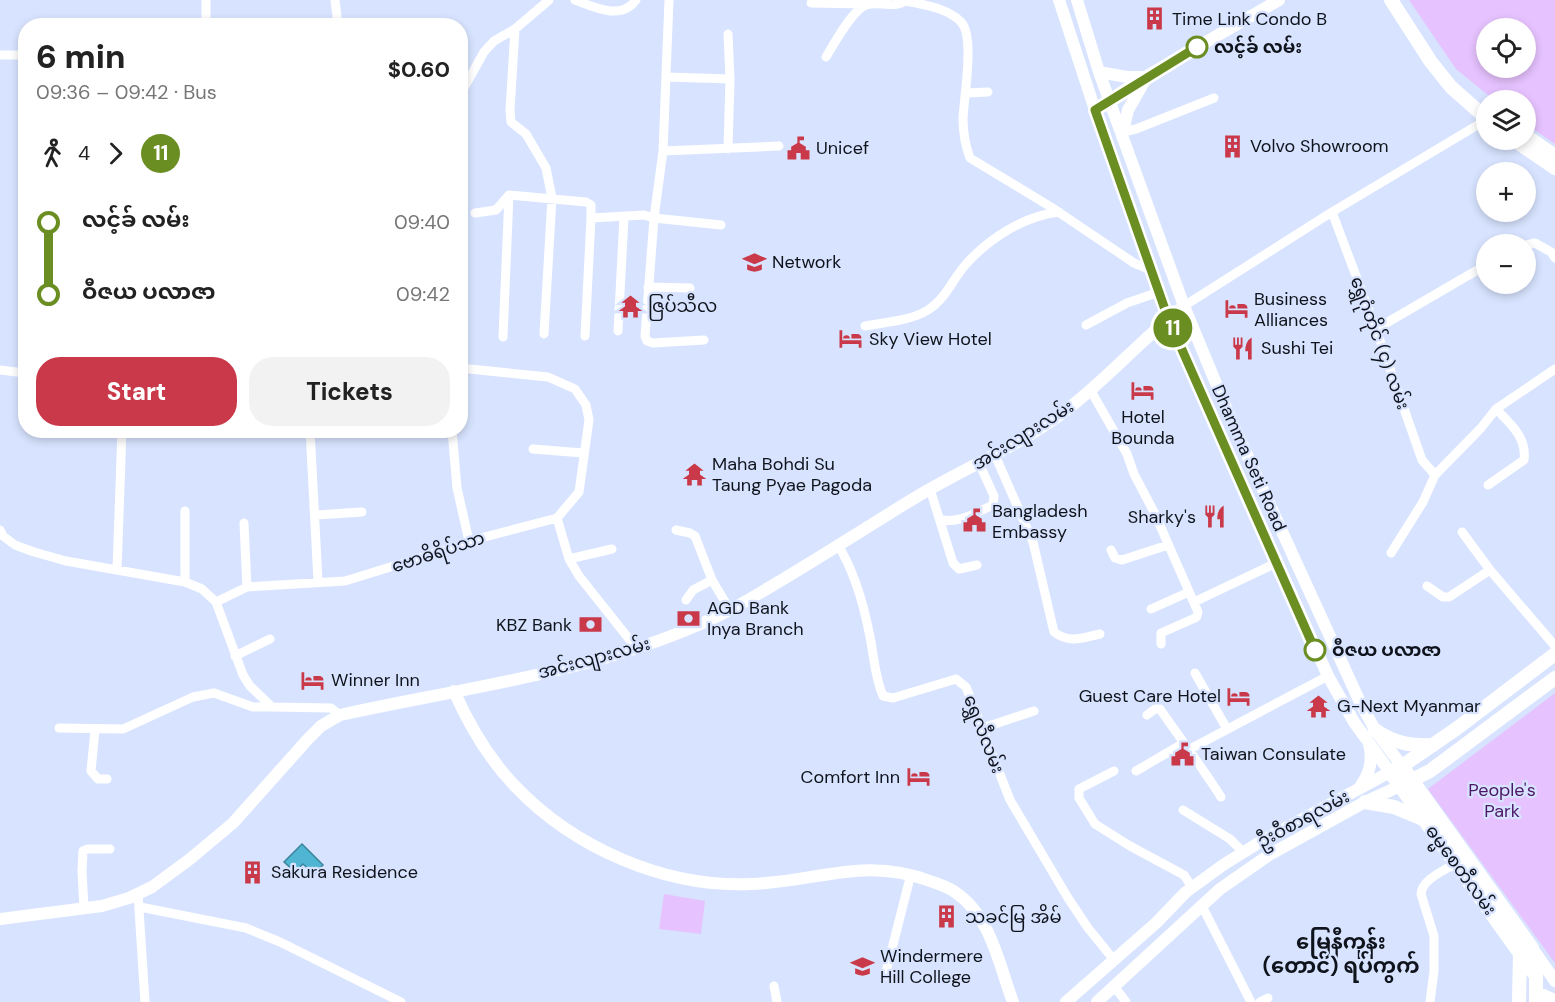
<!DOCTYPE html>
<html lang="en">
<head>
<meta charset="utf-8">
<style>
  :root { --surface:#fff; --page:#f2f2f2; --text:#222; --muted:#767676; --accent:#c93949 }
  body { margin:0; font-family:"DM Sans","Noto Sans Myanmar",sans-serif; background:var(--page); color:var(--text); height:100vh; display:flex; flex-direction:column; font-size:22px; white-space:nowrap }
  * { box-sizing:border-box; margin:0 }
  p { font-size:20px; color:var(--muted) }
  .icon { flex:none; width:33px; height:33px; fill:none; stroke:currentColor; stroke-width:2; stroke-linecap:round; stroke-linejoin:round }
  .map { position:relative; flex:1; overflow:hidden }
  .sheet { position:absolute; left:18px; top:18px; width:450px; height:420px; display:flex; flex-direction:column; background:var(--surface); border-radius:24px; box-shadow:0 3px 9px #0003 }
  .sheet>* { flex:none }
  .badge { padding:0 12px; border-radius:20px; font-size:21px; line-height:39px }
  .fabs { position:absolute; left:1476px; top:18px; display:grid; gap:12px }
  .fabs a { display:grid; place-items:center; width:60px; height:60px; border-radius:50%; background:var(--surface); box-shadow:0 3px 9px #0003; font-size:30px }
  .map>.badge { position:absolute; translate:-50% -50%; box-shadow:0 0 0 3px #fff }
  .legs { display:flex; align-items:center; gap:9px; height:66px; padding:0 18px; font-size:20px }
  .legs p { margin-inline-start:auto }
  .overview { display:flex; align-items:center; justify-content:space-between; height:102px; padding:0 18px }
  h1 { font-size:33px; font-weight:800; line-height:45px }
  .action { display:flex; gap:12px; margin-top:auto; padding:12px 18px }
  .action a { flex:1; height:69px; border-radius:24px; background:var(--accent); color:#fff; font-size:24px; font-weight:800; line-height:69px; text-align:center }
  .action a+a { background:var(--page); color:var(--text) }
  ul { padding:0 18px; list-style:none }
  li { display:flex; align-items:center; gap:21px; height:72px; font-size:22px }
  li i { display:grid; place-items:center; width:9px; height:100%; margin:0 8px; background:currentColor }
  li i::after { content:''; width:15px; height:15px; margin:-8px; border:4px solid; border-radius:50%; background:var(--surface) }
  li p { margin-inline-start:auto }
  li:first-child i { background:linear-gradient(#0000 50%,currentColor 0) }
  li:last-child i { background:linear-gradient(currentColor 50%,#0000 0) }
  .map>svg:first-child { display:block }
  .green { fill:#e6c2fe; fill-rule:evenodd }
  .water { fill:#50b5d3; stroke:#3c849c; stroke-width:1.5 }
  .lines { fill:none; stroke-linecap:round; stroke-linejoin:round }
  .street { stroke:#fff; stroke-width:9 }
  .secondary { stroke:#fff; stroke-width:12 }
  .primary { stroke:#fff; stroke-width:14 }
  .line-1-casing { stroke:#fff; stroke-width:14 }
  .line-1 { stroke:#6b8e23; stroke-width:9 }
  .stop-1-dot { fill:#fff; stroke:#6b8e23; stroke-width:3 }
  .labels { text-anchor:middle; dominant-baseline:central; stroke-width:4.5; stroke-linejoin:round; paint-order:stroke }
  .poi-label { font-size:18px; fill:#0f131c; stroke:#d8e4ff; text-anchor:start }
  .stop-label { font-size:18px; font-weight:bold; fill:#0f131c; stroke:#d8e4ff; text-anchor:start }
  .street-label { font-size:18px; fill:#0f131c; stroke:#d8e4ff }
  .park-label { font-size:18px; fill:#4b1766; stroke:#d8e4ff }
  .quarter-label { font-size:21px; font-weight:bold; fill:#0f131c; stroke:#d8e4ff }
</style>
</head>
<body>
<div class="map">
<svg width="1555" height="1002" viewBox="0 0 1555 1002">
  <rect width="100%" height="100%" fill="#d8e4ff"/>
  <path class="green" d="M 1409,0 L 1555,0 L 1555,144 L 1526,124 L 1526,100 L 1494,100 L 1456,69 ZM 1486,28 L 1526,28 L 1526,68 L 1486,68 Z
    M 1555,693 L 1555,963 L 1428,789 Z
    M 664,894 L 705,901 L 701,934 L 659,929 Z"/>
  <path class="water" d="M 302,844 L 323,865 L 314,874 L 303,864 L 295,872 L 284,862 Z"/>
  <g class="lines">
    <path class="street" d="M 206,0 L 206,26
      M 335,0 L 338,26
      M 575,0 C 594,7 621,21 636,0
      M 669,0 L 663,151 L 654,218 L 645,336 L 647,341 L 653,343 L 704,340
      M 906,1 C 924,5 948,8 961,22 C 975,36 964,97 963,118 C 963,132 965,145 970,158 L 1051,207 L 1134,263 L 1151,270
      M 811,3 L 866,4
      M 515,29 L 510,110 L 511,122 L 526,134 L 546,168 L 552,198 L 544,334
      M 0,55 L 26,55
      M 826,57 C 834,44 852,10 866,5 C 879,0 894,10 906,0
      M 666,77 L 730,79
      M 966,93 L 988,92
      M 460,95 L 484,52 L 494,41 L 515,29 L 549,0
      M 1123,132 L 1136,129 L 1214,98
      M 728,149 L 730,79 L 728,34
      M 663,151 L 779,146
      M 1332,212 L 1376,329 L 1422,460 L 1435,475 L 1481,428 L 1496,409 L 1555,369
      M 475,213 L 496,210 L 509,195 L 586,202 L 591,205 L 591,218 L 644,215 L 654,218 L 721,225
      M 1526,245 L 1535,243 L 1551,252 L 1555,258
      M 648,287 L 690,288
      M 1184,306 L 1332,212 L 1486,120
      M 1086,325 L 1127,303 L 1159,292
      M 865,326 C 886,322 910,321 928,310 C 946,299 953,278 967,263 C 990,238 1024,216 1059,212
      M 1376,329 L 1486,265
      M 618,331 L 624,217
      M 585,336 L 591,218
      M 503,337 L 509,195
      M 0,370 L 25,373
      M 1091,391 L 1127,454 L 1134,474 L 1155,514 L 1198,612 L 1197,616 L 1195,618 L 1161,633 L 1161,644
      M 310,430 L 318,581
      M 452,430 L 457,488 L 469,541
      M 533,449 L 583,453
      M 995,455 L 1033,542 L 1054,632 C 1070,644 1082,638 1100,634
      M 1488,485 L 1524,460 C 1527,438 1511,424 1496,409
      M 930,489 L 953,563 L 959,569 L 977,565
      M 316,515 L 362,512
      M 557,518 L 569,559 L 579,576 L 637,649
      M 940,519 C 957,525 977,512 993,505 L 994,496 L 979,463
      M 244,523 L 247,587
      M 0,530 L 3,536 L 15,545 L 34,552 L 66,561 L 185,582 L 202,589 L 216,602 L 243,675 L 250,686 L 272,707 L 331,708 L 340,715
      M 676,530 L 690,533 L 695,536 L 712,580 L 730,610
      M 1462,532 L 1490,570
      M 838,545 C 854,571 863,602 869,632 C 874,654 874,675 883,696 L 893,698 L 956,679 L 966,687 L 1010,800 L 1068,898 L 1088,928 L 1114,960
      M 1111,550 L 1115,558 L 1122,560 L 1168,545
      M 1391,553 L 1423,502 L 1435,475
      M 569,559 L 612,549
      M 117,570 L 122,430
      M 185,582 L 185,511
      M 1427,586 L 1443,597 L 1449,597 L 1490,570 L 1555,646
      M 686,600 L 693,590 L 712,580
      M 216,602 L 247,587 L 345,581 L 455,547 L 469,541 L 557,518 L 579,492 L 589,420 L 586,405 L 575,389 L 548,377 L 460,368
      M 1194,602 L 1276,563
      M 1151,609 L 1189,592
      M 235,656 L 270,639
      M 1195,673 L 1227,729
      M 1147,715 L 1155,709 L 1160,709 C 1180,738 1202,767 1221,797
      M 59,728 L 123,729 L 193,697 L 214,693 L 253,707 L 272,707
      M 983,728 L 1034,711
      M 95,730 L 91,771 L 98,779 L 107,779
      M 1190,749 L 1328,676
      M 1114,771 L 1079,789 L 1079,798 L 1095,824 L 1130,846 L 1184,875 L 1192,887
      M 1136,771 L 1184,743
      M 1183,810 L 1230,839 L 1243,852
      M 138,894 L 145,1002
      M 1202,906 L 1251,1002
      M 140,907 L 246,928 L 280,942 L 401,1002
      M 84,909 L 82,871 L 83,851 L 88,849 L 110,849
      M 885,976 L 911,874
      M 774,986 L 777,1002
      M 1114,986 L 1126,1002
      M 1260,1002 L 1268,998
      M 1430,1002 L 1434,971 L 1434,936 L 1421,894 C 1422,879 1444,871 1456,863"/>
    <path class="secondary" d="M 1059,0 L 1095,110 L 1168,318 L 1328,676 L 1354,722 L 1390,772 L 1260,842 L 1223,865 L 1186,892 L 1156,923 L 1066,1002
      M 1077,0 L 1099,72 L 1184,306 L 1232,422 L 1359,700 L 1375,730 L 1402,766
      M 1099,72 L 1127,77 L 1146,77
      M 1103,104 L 1147,76 L 1279,0
      M 1122,136 L 1128,110 L 1145,80
      M 454,691 C 469,725 488,758 515,786 C 574,848 665,888 751,884 C 818,882 863,856 930,881 C 938,884 948,887 955,892 C 991,916 999,965 1013,1002
      M 1360,787 C 1370,773 1373,761 1369,744
      M 0,919 L 102,906 L 129,898 L 152,887 L 190,859 L 233,823 L 308,739 L 321,726 L 340,715 C 470,686 611,671 730,610 C 794,575 855,534 918,496 C 965,468 1016,447 1060,415 C 1105,382 1140,340 1184,306
      M 1532,948 L 1555,981
      M 1097,1002 L 1220,889 L 1269,855 L 1365,802 L 1400,786"/>
    <path class="primary" d="M 1391,0 L 1431,62 L 1451,87 L 1486,118
      M 1526,136 L 1555,156
      M 1514,140 L 1555,168
      M 1375,730 C 1394,743 1410,746 1433,745
      M 1402,766 L 1532,948 L 1536,976 L 1536,1002
      M 1404,784 L 1430,771 L 1555,678
      M 1365,802 L 1394,807 L 1423,819
      M 1536,976 L 1390,772 L 1402,766 L 1456,729 L 1555,654
      M 1519,1002 L 1520,953
      M 1538,1002 L 1543,996 L 1552,1000"/>
  </g>
  <g class="lines">
    <defs>
      <path id="line-1" d="M 1197,47 L 1095,110 L 1168,318 L 1315,650"/>
    </defs>
    <use href="#line-1" class="line-1-casing"/>
    <use href="#line-1" class="line-1"/>
  </g>
  <defs>
    <symbol id="building-bare" viewBox="-9 -9 18 18"><path d="M-4-6H4V6H1V3H-1V6H-4ZM-2.5-4.3h1.7v1.8h-1.7ZM.8-4.3h1.7v1.8H.8ZM-2.5-1h1.7V.8h-1.7ZM.8-1h1.7V.8H.8Z" fill="#c93949" stroke="#d8e4ff" stroke-width="2.5" paint-order="stroke"/></symbol>
    <symbol id="civic-bare" viewBox="-9 -9 18 18"><path d="M-.6-6.5H3V-4.5H.6V-3L4-1V1h2V6H-6V1h2V-1L-.6-3ZM-1.2 2.5V6h2.4V2.5Z" fill="#c93949" stroke="#d8e4ff" stroke-width="2.5" paint-order="stroke"/></symbol>
    <symbol id="school-bare" viewBox="-9 -9 18 18"><path d="M0-5L7-2L0 1L-7-2ZM-4 1L0 2.5L4 1V4Q0 6-4 4Z" fill="#c93949" stroke="#d8e4ff" stroke-width="2.5" paint-order="stroke"/></symbol>
    <symbol id="temple-bare" viewBox="-9 -9 18 18"><path d="M0-6L5-2H3V0L6.5 2.5H4V6H1.5V3h-3V6H-4V2.5H-6.5L-3 0V-2H-5Z" fill="#c93949" stroke="#d8e4ff" stroke-width="2.5" paint-order="stroke"/></symbol>
    <symbol id="hotel-bare" viewBox="-9 -9 18 18"><path d="M-6-4.5h1.5V1H6V5H4.5V3h-9V5H-6ZM-4 0a1.8 1.8 0 1 1 3.6 0ZM.5 0V-2.5h3Q6-2.5 6 0Z" fill="#c93949" stroke="#d8e4ff" stroke-width="2.5" paint-order="stroke"/></symbol>
    <symbol id="restaurant-bare" viewBox="-9 -9 18 18"><path d="M-5-6h1v4h1v-4h1v4h1v-4h1v5L-1.5 .5V6h-2V.5L-5-1ZM5-6V6H3V1.5H1.5Q1.5-4 5-6Z" fill="#c93949" stroke="#d8e4ff" stroke-width="2.5" paint-order="stroke"/></symbol>
    <symbol id="bank-bare" viewBox="-9 -9 18 18"><path d="M-6-4H6V4H-6ZM0-2.3a2.3 2.3 0 1 0 0 4.6a2.3 2.3 0 1 0 0-4.6Z" fill="#c93949" stroke="#d8e4ff" stroke-width="2.5" paint-order="stroke"/></symbol>
    <symbol id="university-bare" viewBox="-9 -9 18 18"><path d="M0-5L7-2L0 1L-7-2ZM-4 1L0 2.5L4 1V4Q0 6-4 4Z" fill="#c93949" stroke="#d8e4ff" stroke-width="2.5" paint-order="stroke"/></symbol>
  </defs>
  <g fill-rule="evenodd">
    <use href="#building-bare" x="1138" y="2" width="33" height="33"/>
    <use href="#building-bare" x="1216" y="130" width="33" height="33"/>
    <use href="#civic-bare" x="782" y="132" width="33" height="33"/>
    <use href="#school-bare" x="738" y="246" width="33" height="33"/>
    <use href="#temple-bare" x="614" y="290" width="33" height="33"/>
    <use href="#hotel-bare" x="1220" y="292" width="33" height="33"/>
    <use href="#hotel-bare" x="834" y="322" width="33" height="33"/>
    <use href="#restaurant-bare" x="1226" y="332" width="33" height="33"/>
    <use href="#hotel-bare" x="1126" y="374" width="33" height="33"/>
    <use href="#temple-bare" x="678" y="458" width="33" height="33"/>
    <use href="#restaurant-bare" x="1198" y="500" width="33" height="33"/>
    <use href="#civic-bare" x="958" y="504" width="33" height="33"/>
    <use href="#bank-bare" x="672" y="602" width="33" height="33"/>
    <use href="#bank-bare" x="574" y="608" width="33" height="33"/>
    <use href="#hotel-bare" x="296" y="664" width="33" height="33"/>
    <use href="#hotel-bare" x="1222" y="680" width="33" height="33"/>
    <use href="#temple-bare" x="1302" y="690" width="33" height="33"/>
    <use href="#civic-bare" x="1166" y="738" width="33" height="33"/>
    <use href="#hotel-bare" x="902" y="760" width="33" height="33"/>
    <use href="#building-bare" x="236" y="856" width="33" height="33"/>
    <use href="#building-bare" x="930" y="900" width="33" height="33"/>
    <use href="#university-bare" x="846" y="950" width="33" height="33"/>
  </g>
  <g class="stop-1-dot">
    <circle cx="1197" cy="47" r="10"/>
    <circle cx="1315" cy="650" r="10"/>
  </g>
  <g class="labels">
    <g class="poi-label">
      <text x="1172" y="19">Time Link Condo B</text>
      <text x="1250" y="146">Volvo Showroom</text>
      <text x="816" y="148">Unicef</text>
      <text x="772" y="262">Network</text>
      <text x="1254" y="299">Business<tspan x="1254" dy="21">Alliances</tspan></text>
      <text x="648" y="306">ဇြပ်သီလ</text>
      <text x="869" y="339">Sky View Hotel</text>
      <text x="1261" y="348">Sushi Tei</text>
      <text x="1143" y="417" text-anchor="middle">Hotel<tspan x="1143" dy="21">Bounda</tspan></text>
      <text x="712" y="464">Maha Bohdi Su<tspan x="712" dy="21">Taung Pyae Pagoda</tspan></text>
      <text x="992" y="511">Bangladesh<tspan x="992" dy="21">Embassy</tspan></text>
      <text x="1196" y="517" text-anchor="end">Sharky's</text>
      <text x="707" y="608">AGD Bank<tspan x="707" dy="21">Inya Branch</tspan></text>
      <text x="572" y="625" text-anchor="end">KBZ Bank</text>
      <text x="331" y="680">Winner Inn</text>
      <text x="1221" y="696" text-anchor="end">Guest Care Hotel</text>
      <text x="1337" y="706">G-Next Myanmar</text>
      <text x="1201" y="754">Taiwan Consulate</text>
      <text x="900" y="777" text-anchor="end">Comfort Inn</text>
      <text x="271" y="872">Sakura Residence</text>
      <text x="965" y="917">သခင်မြ အိမ်</text>
      <text x="880" y="956">Windermere<tspan x="880" dy="21">Hill College</tspan></text>
    </g>
    <g class="stop-label">
      <text x="1214" y="47">လင့်ခ် လမ်း</text>
      <text x="1332" y="650">ဝီဇယ ပလာဇာ</text>
    </g>
    <g class="street-label">
      <text transform="translate(1380 343) rotate(70)">ရွှေဂုံတိုင် (၄) လမ်း</text>
      <text transform="translate(1023 435) rotate(-32)">အင်းလျားလမ်း</text>
      <text transform="translate(1249 458) rotate(66)">Dhamma Seti Road</text>
      <text transform="translate(438 552) rotate(-18)">ဗောဓိရိပ်သာ</text>
      <text transform="translate(594 658) rotate(-15)">အင်းလျားလမ်း</text>
      <text transform="translate(984 734) rotate(69)">ရွှေလီလမ်း</text>
      <text transform="translate(1303 819) rotate(-28)">ဦးဝီစာရလမ်း</text>
      <text transform="translate(1461 870) rotate(54)">ဓမ္မစေတီလမ်း</text>
    </g>
    <g class="park-label">
      <text x="1502" y="790">People's<tspan x="1502" dy="21">Park</tspan></text>
    </g>
    <g class="quarter-label">
      <text x="1341" y="942">မြေနီကုန်း<tspan x="1341" dy="24">(တောင်) ရပ်ကွက်</tspan></text>
    </g>
  </g>
</svg>
<div class="fabs">
<a><svg class="icon" aria-label="locate" viewBox="0 0 24 24"><circle cx="12" cy="12" r="6"/><path d="M12 2v4M12 18v4M2 12h4M18 12h4"/></svg></a>
<a><svg class="icon" aria-label="layers" viewBox="0 0 24 24"><path d="M12 4l9 5-9 5-9-5zM3 14l9 5 9-5"/></svg></a>
<a>+</a>
<a>−</a>
</div>
<b class="badge" style="left:1173px;top:328px;background:#6b8e23;color:#fff">11</b>
<section class="sheet">
<div class="overview"><div><h1>6 min</h1><p>09:36 – 09:42 · Bus</p></div><b>$0.60</b></div>
<div class="legs"><svg class="icon" aria-label="walk" viewBox="0 0 24 24"><circle cx="13" cy="4" r="2"/><path d="M13 8l-2 6 4 7M11 14l-3 7M7 12l3-4h3l4 4"/></svg>4<svg class="icon" aria-label="forward" viewBox="0 0 24 24"><path d="M9 5l7 7-7 7"/></svg><b class="badge" style="background:#6b8e23;color:#fff">11</b></div>
<ul>
<li><i style="color:#6b8e23"></i><b>လင့်ခ် လမ်း</b><p>09:40</p></li>
<li><i style="color:#6b8e23"></i><b>ဝီဇယ ပလာဇာ</b><p>09:42</p></li>
</ul>
<div class="action"><a>Start</a><a>Tickets</a></div>
</section>
</div>
</body>
</html>
